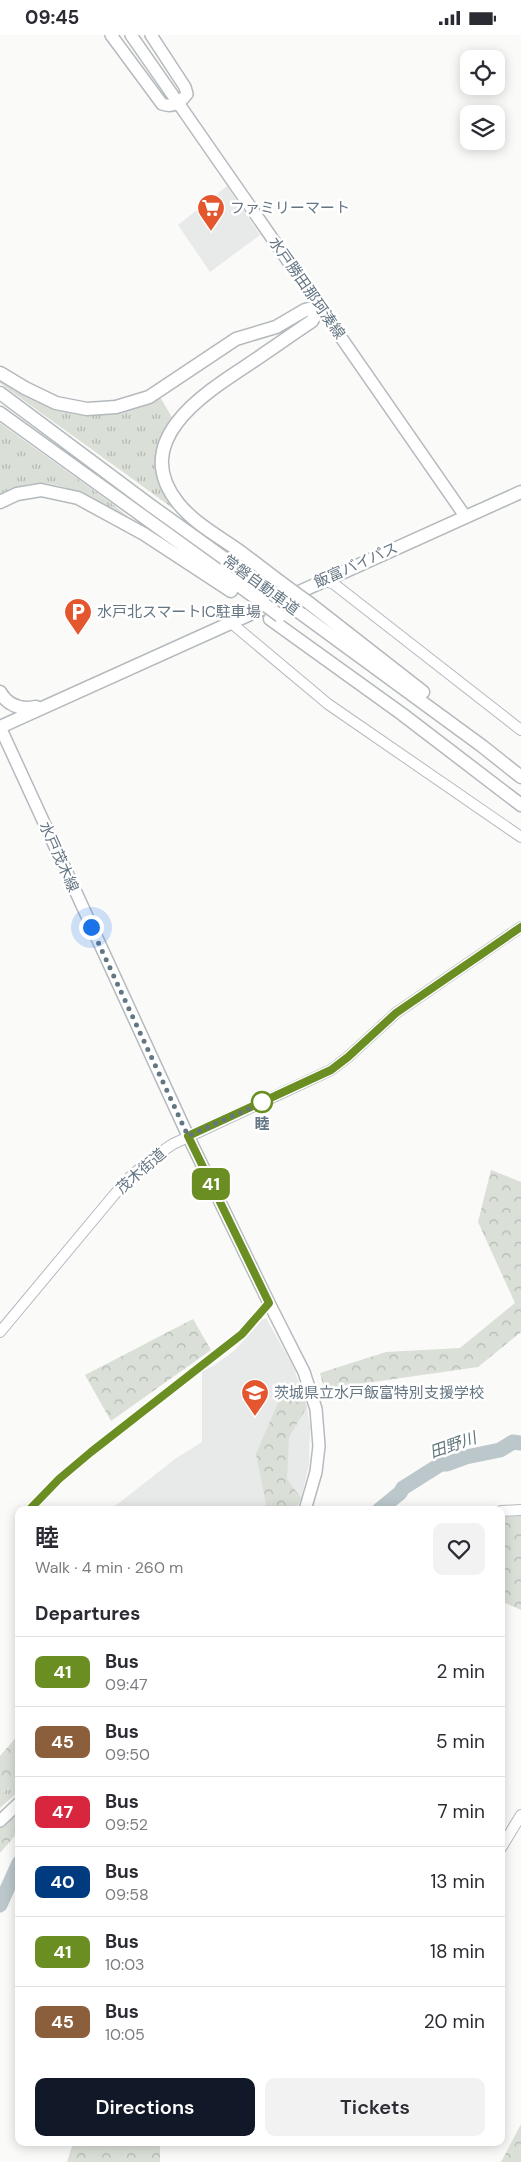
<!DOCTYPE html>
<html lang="en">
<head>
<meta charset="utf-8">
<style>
  :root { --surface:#fff; --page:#f2f2f3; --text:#2b2b33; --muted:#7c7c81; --line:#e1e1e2; --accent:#111827 }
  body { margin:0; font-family:"DM Sans","Noto Sans JP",sans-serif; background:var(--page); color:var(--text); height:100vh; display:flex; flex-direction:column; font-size:19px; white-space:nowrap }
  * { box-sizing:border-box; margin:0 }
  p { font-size:16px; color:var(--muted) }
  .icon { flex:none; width:28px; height:28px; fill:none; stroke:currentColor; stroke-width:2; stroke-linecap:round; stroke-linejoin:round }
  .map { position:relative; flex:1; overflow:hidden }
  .drawer { position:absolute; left:15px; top:1471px; width:490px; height:640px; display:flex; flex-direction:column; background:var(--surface); border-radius:10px; box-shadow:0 2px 12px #0003 }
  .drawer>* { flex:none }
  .badge { padding:0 10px; border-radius:8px; font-size:18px; line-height:32px }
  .tools { position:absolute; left:460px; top:15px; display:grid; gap:10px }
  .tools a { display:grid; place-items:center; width:45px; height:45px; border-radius:10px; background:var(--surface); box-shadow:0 2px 12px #0003; font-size:25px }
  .you { position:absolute; width:25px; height:25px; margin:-12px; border:4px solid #fff; border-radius:50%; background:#1a73e8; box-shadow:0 0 0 8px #1a73e833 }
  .map>.badge { position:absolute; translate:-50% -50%; box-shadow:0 0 0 2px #fff }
  h2 { padding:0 20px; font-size:19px; line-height:45px }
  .round { display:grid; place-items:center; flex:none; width:52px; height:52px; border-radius:10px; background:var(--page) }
  .overview { display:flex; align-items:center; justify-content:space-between; height:85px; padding:0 20px }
  h1 { font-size:24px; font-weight:600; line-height:38px }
  .action { display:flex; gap:10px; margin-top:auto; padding:10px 20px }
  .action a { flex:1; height:58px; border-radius:10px; background:var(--accent); color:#fff; font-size:20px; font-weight:600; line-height:58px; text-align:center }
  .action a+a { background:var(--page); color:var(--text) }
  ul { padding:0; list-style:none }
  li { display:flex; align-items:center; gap:15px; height:70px; padding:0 20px; border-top:1px solid var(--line) }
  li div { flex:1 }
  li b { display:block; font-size:19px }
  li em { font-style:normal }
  li .badge { min-width:55px; font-weight:700; text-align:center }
  .status { display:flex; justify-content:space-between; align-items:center; height:35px; padding:0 25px; background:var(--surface); direction:ltr }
  .status svg { height:14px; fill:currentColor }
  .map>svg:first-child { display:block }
  .built { fill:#e8e9e9 }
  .grass { fill:url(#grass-tufts) }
  .forest { fill:url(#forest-crowns) }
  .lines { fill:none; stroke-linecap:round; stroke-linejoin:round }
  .river { stroke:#bbc7cb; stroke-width:15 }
  .secondary-casing { stroke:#b3babf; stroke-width:12 }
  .primary-casing { stroke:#b5babe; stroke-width:14 }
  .highway-casing { stroke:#b4b9bd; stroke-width:15 }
  .secondary { stroke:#fff; stroke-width:10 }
  .primary { stroke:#fff; stroke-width:11 }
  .highway { stroke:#fff; stroke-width:12 }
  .highway-bridge-casing { stroke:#b4b9bd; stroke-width:15; stroke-linecap:butt }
  .highway-bridge { stroke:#fff; stroke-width:12 }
  .line-casing { stroke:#fff; stroke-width:11 }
  .line { stroke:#6b8e23; stroke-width:8 }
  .walk { stroke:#657683; stroke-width:5; stroke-dasharray:0 9 }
  .stop-dot { fill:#fff; stroke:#6b8e23; stroke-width:2.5 }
  .labels { text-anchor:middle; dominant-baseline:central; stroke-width:5; stroke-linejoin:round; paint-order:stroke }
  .poi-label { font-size:15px; fill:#657683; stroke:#fff; text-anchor:start }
  .street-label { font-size:15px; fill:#657683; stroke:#fff }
  .stop-label { font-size:15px; font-weight:bold; fill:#657683; stroke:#fff }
  .water-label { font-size:16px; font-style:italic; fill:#60757c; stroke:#fff }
</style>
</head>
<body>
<div class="status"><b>09:45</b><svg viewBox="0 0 49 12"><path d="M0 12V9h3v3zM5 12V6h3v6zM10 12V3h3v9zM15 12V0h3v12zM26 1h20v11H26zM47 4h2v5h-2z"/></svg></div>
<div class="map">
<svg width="521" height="2127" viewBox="0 0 521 2127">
  <defs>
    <pattern id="grass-tufts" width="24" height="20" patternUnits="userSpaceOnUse" patternTransform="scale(1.25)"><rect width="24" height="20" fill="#dadfd7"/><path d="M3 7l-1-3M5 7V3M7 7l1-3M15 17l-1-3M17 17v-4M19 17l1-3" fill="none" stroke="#b4b9b4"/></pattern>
    <pattern id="forest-crowns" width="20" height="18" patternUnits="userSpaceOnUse" patternTransform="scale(1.25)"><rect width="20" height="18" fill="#dadfd7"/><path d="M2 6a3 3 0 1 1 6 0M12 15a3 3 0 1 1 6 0" fill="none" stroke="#b4b9b4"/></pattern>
  </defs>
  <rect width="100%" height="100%" fill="#fafaf8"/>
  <path class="built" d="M 227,151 L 260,200 L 210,237 L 178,190 Z
    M 266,1283 L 293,1331 L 307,1372 L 310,1393 L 309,1430 L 301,1463 L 296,1475 L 110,1475 L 175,1424 L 202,1407 L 202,1336 L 213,1331 L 235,1315 L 262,1285 Z"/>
  <path class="grass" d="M 0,342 L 53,370 L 146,368 L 160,362 L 173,384 L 159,414 L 183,481 C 123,436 61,393 0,348 Z
    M 0,388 L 111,468 L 133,486 C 103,470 60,441 25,450 C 16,452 8,458 0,462 Z
    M 19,1740 L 19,1756 L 0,1773 L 0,1762 Z"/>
  <path class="forest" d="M 491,1135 L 521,1147 L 521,1297 L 478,1332 L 324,1354 L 320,1338 L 386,1317 L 460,1313 L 515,1268 L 478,1187 Z
    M 193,1284 L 211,1315 L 111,1386 L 85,1340 Z
    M 299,1348 L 307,1372 L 289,1402 L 287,1444 L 301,1463 L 296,1475 L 262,1475 L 266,1469 L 256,1419 L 284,1354 Z
    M 521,1481 L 521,1575 L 501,1566 L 501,1482 Z
    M 19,1699 L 19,1740 L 0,1762 L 0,1721 Z
    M 19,1776 L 19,1796 L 0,1818 L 0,1792 Z
    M 521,2089 L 521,2127 L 501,2127 Z
    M 73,2108 L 181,2108 L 180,2111 L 160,2110 L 160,2127 L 67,2127 Z"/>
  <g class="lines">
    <path class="river" d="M 379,1475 L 400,1458 L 403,1453 L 441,1429 L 447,1429 L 466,1422 L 500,1415 L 513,1407 L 521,1408
      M 0,1870 L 19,1828"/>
    <defs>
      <path id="secondary" d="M 324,545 L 334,549 L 521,695
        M 230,587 L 328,669 L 521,802
        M 0,1297 L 114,1160 L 131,1141 L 155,1121 L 173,1109 L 331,1035 L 348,1022 L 396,978 L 521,892
        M 501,1476 L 521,1475
        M 501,1813 L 521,1780"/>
      <path id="primary" d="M 111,0 L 162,69 C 173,73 180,68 187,59 L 185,52 L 151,0
        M 131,0 L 465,481
        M 0,692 L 188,1101 L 269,1268 L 304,1337 L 316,1374 L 319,1411 L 316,1437 L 305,1475
        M 0,1786 L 19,1768"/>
      <path id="highway" d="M 0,338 L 25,353 L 56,368 L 87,374 L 116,372 L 149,362 L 236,304 L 276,292 L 305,275 L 320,271
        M 0,358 L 150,470 L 271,557
        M 0,378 L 256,563
        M 0,467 L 17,459 L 41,455 L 78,463 L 144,499 L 231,556
        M 283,549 C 268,538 253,526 238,515 C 218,501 194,488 178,468 C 129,406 203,359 249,329 C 270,315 291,300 312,286 L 320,271
        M 309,568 L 423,657
        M 295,574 L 482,711 L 521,742
        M 270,584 L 402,679 L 521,770
        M 0,657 C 8,671 21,675 36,672
        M 0,692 L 521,457"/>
    </defs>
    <use href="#secondary" class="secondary-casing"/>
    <use href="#primary" class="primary-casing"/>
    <use href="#highway" class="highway-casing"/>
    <use href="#secondary" class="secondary"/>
    <use href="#primary" class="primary"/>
    <use href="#highway" class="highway"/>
    <defs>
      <path id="highway-bridge" d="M 283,549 L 309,568
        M 271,557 L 295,574
        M 256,563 L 280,581"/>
    </defs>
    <use href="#highway-bridge" class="highway-bridge-casing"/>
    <use href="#highway-bridge" class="highway-bridge"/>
  </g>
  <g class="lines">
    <defs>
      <path id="line" d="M 29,1475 L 59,1444 L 91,1417 L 242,1299 L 269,1268 L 188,1101 L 331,1035 L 348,1022 L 396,978 L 521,892"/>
    </defs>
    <use href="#line" class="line-casing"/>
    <use href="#line" class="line"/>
    <path class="walk" d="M 91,892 L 188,1101 L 266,1066 L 262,1067"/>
  </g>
  <defs>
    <symbol id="supermarket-pin" viewBox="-11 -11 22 30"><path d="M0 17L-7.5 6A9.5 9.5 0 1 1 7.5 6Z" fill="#e4572e" stroke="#fff"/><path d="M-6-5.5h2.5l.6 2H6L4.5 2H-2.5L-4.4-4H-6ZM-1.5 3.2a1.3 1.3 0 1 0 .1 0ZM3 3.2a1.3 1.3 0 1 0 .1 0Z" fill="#fff"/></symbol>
    <symbol id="parking-pin" viewBox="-11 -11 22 30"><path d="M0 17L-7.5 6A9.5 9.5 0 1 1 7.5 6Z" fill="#e4572e" stroke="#fff"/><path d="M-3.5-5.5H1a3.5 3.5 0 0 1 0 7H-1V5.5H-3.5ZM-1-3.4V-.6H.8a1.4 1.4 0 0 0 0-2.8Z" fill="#fff"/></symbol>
    <symbol id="school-pin" viewBox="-11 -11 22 30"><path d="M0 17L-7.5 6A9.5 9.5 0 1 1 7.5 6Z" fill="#e4572e" stroke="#fff"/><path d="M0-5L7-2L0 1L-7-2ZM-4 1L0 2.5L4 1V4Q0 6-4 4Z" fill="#fff"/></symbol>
  </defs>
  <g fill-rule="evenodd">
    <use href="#supermarket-pin" x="195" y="157" width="32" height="43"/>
    <use href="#parking-pin" x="62" y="561" width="32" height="43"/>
    <use href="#school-pin" x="239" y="1342" width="32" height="43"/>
  </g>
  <circle class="stop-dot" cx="262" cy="1067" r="10"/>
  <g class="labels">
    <g class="poi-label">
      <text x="230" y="173">ファミリーマート</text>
      <text x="97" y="577">水戸北スマートIC駐車場</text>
      <text x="274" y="1358">茨城県立水戸飯富特別支援学校</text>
    </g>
    <g class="street-label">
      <text transform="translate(307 253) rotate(55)">水戸勝田那珂湊線</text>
      <text transform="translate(356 530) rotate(-24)">飯富バイパス</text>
      <text transform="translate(261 550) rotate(36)">常磐自動車道</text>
      <text transform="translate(59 822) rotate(66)">水戸茂木線</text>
      <text transform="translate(141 1136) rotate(-41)">茂木街道</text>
    </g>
    <g class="stop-label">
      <text x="262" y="1089">睦</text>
    </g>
    <g class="water-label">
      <text transform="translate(453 1410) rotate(-19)">田野川</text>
    </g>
  </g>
</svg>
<div class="tools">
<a><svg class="icon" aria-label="locate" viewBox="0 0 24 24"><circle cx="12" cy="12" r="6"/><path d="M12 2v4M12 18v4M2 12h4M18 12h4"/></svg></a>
<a><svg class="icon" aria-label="layers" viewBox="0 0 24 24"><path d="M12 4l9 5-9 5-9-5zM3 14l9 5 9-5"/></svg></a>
</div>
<div class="you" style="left:91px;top:892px"></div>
<b class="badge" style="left:211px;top:1149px;background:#6b8e23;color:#fff">41</b>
<section class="drawer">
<div class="overview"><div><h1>睦</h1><p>Walk · 4 min · 260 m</p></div><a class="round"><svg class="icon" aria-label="heart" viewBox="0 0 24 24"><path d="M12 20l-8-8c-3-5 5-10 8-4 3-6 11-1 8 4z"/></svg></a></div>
<h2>Departures</h2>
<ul>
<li><span class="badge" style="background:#6b8e23;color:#fff">41</span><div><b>Bus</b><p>09:47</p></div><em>2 min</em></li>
<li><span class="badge" style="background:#8b5e3c;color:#fff">45</span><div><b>Bus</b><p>09:50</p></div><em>5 min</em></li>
<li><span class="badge" style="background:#d7263d;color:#fff">47</span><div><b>Bus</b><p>09:52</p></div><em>7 min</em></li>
<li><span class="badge" style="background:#003b80;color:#fff">40</span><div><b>Bus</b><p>09:58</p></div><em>13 min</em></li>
<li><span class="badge" style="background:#6b8e23;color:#fff">41</span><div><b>Bus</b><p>10:03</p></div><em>18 min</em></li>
<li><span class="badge" style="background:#8b5e3c;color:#fff">45</span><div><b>Bus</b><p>10:05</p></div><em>20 min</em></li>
</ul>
<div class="action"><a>Directions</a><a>Tickets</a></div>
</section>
</div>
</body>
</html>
